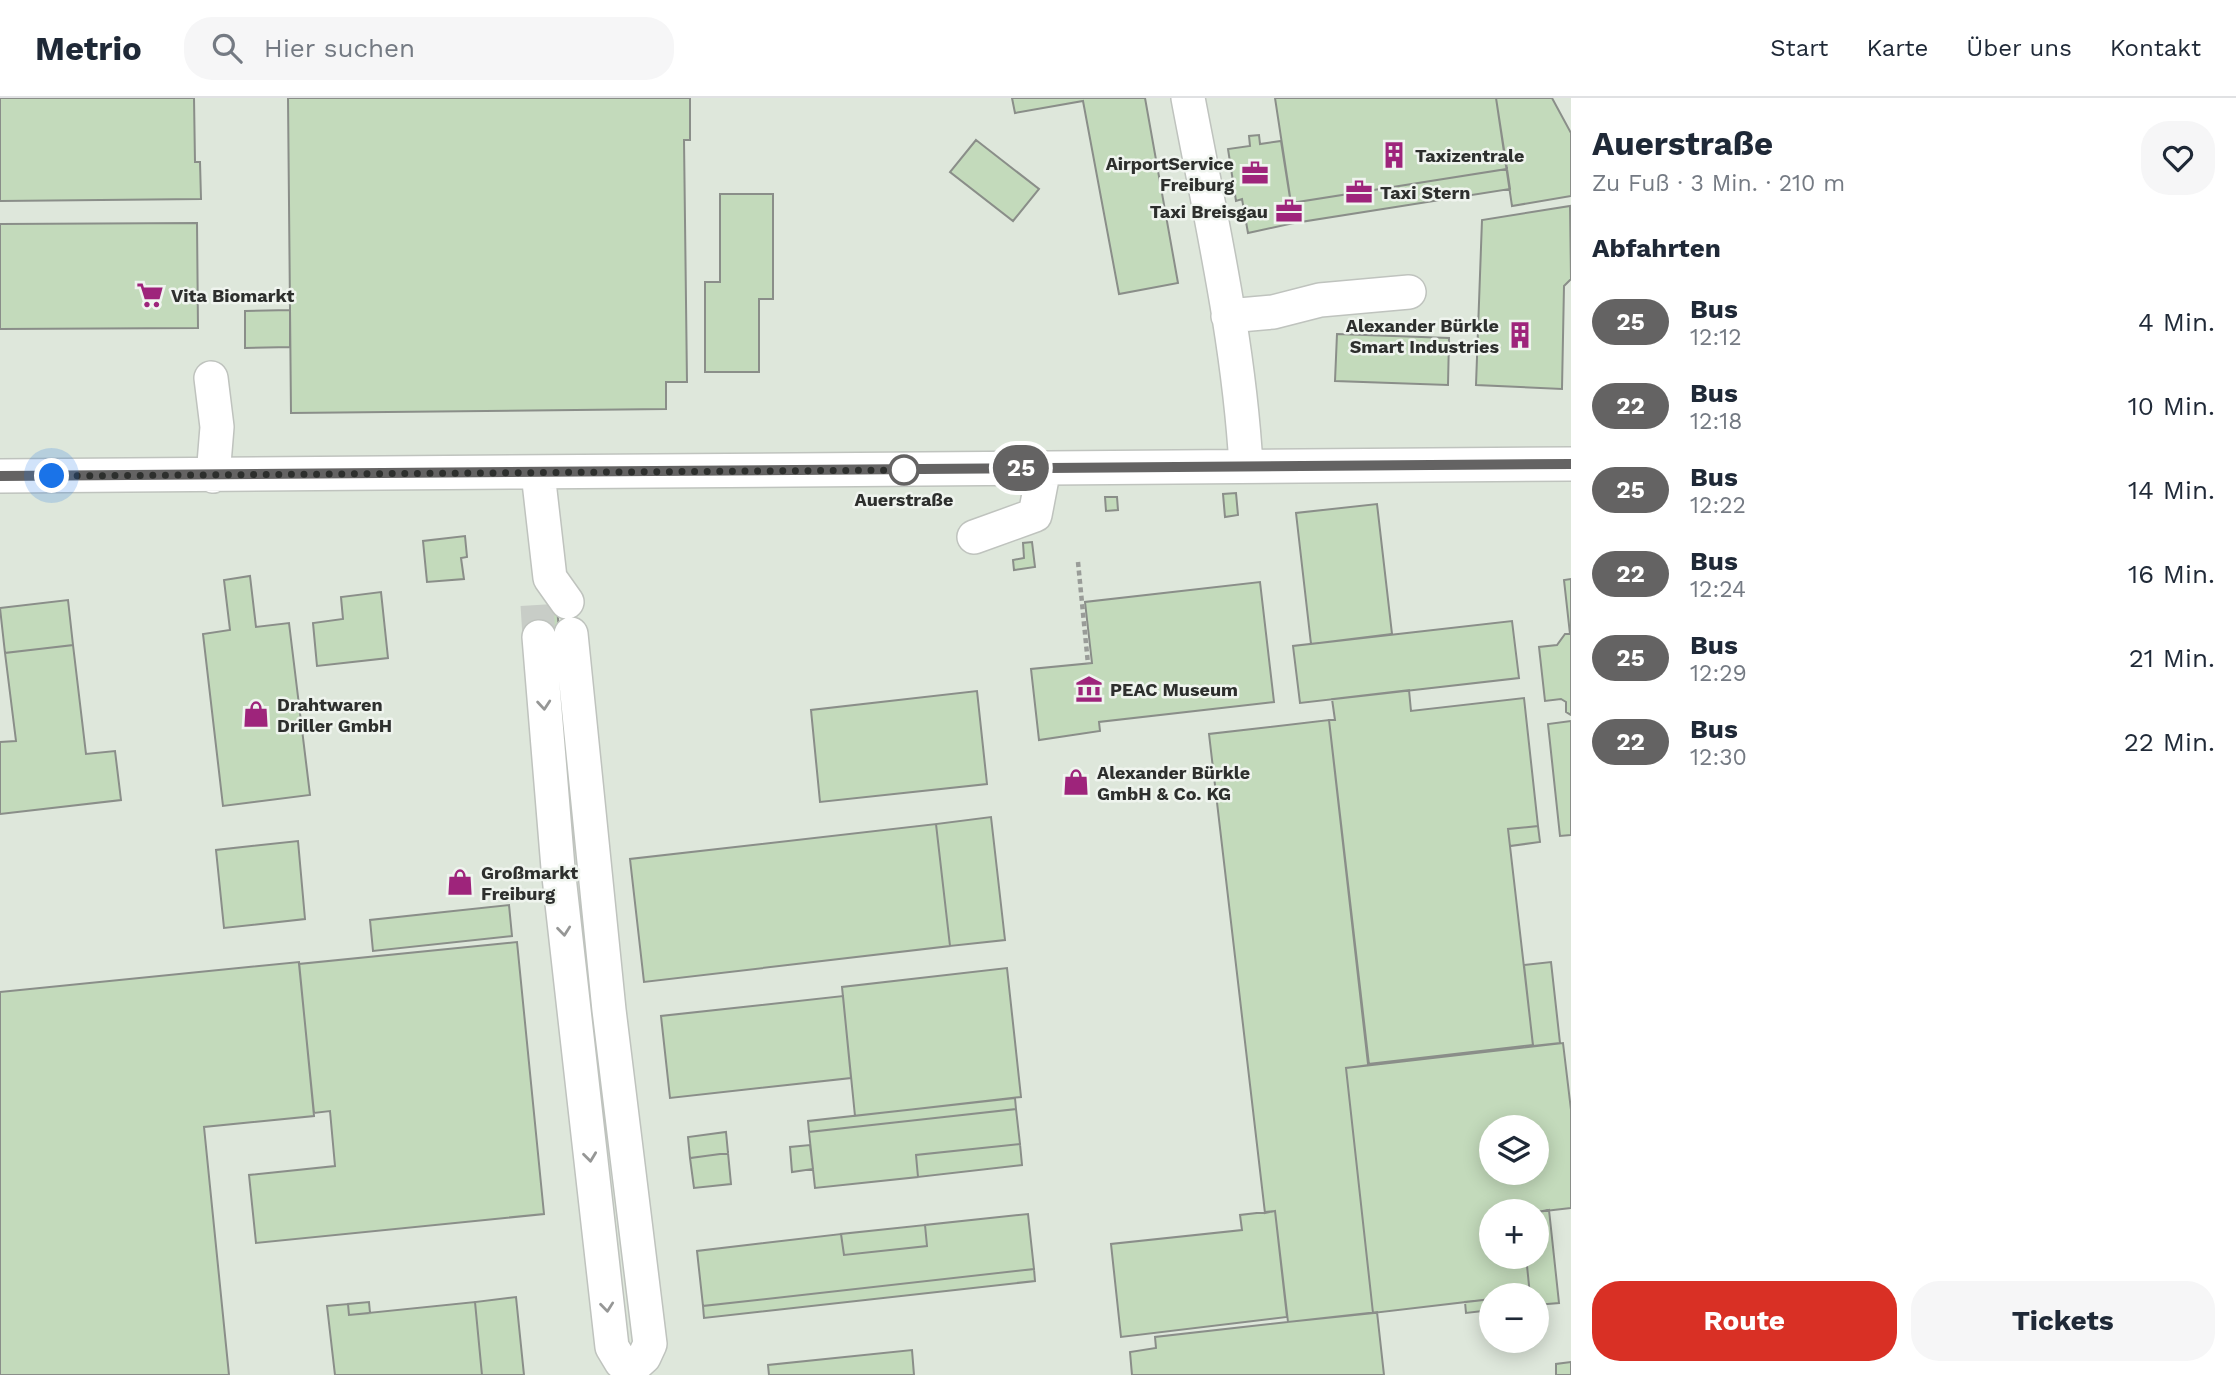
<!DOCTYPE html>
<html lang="de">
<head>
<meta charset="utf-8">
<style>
  :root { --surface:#fff; --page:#f6f6f7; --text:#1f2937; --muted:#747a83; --line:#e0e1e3; --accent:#d93025 }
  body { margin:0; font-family:"Work Sans",sans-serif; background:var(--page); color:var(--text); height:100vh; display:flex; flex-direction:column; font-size:26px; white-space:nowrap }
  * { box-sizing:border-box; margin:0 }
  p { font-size:23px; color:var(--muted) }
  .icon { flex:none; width:38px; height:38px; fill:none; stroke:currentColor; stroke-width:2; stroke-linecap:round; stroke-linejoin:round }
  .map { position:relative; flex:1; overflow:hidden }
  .side { display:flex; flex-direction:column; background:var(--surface); width:665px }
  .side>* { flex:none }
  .badge { padding:0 14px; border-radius:23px; font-size:24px; line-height:46px }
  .fabs { position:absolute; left:1479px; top:1017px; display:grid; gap:14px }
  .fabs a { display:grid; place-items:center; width:70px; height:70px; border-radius:50%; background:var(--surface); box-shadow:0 4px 18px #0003; font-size:35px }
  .you { position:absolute; width:35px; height:35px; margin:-18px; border:5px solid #fff; border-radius:50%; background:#1a73e8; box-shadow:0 0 0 10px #1a73e833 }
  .map>.badge { position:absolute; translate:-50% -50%; box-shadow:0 0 0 4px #fff }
  h2 { padding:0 21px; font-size:26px; line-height:63px }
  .round { display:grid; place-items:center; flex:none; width:74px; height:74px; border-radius:28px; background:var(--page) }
  .summary { display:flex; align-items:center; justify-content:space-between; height:119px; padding:0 21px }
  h1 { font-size:33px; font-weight:700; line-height:52px }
  .primary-button { display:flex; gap:14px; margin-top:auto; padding:14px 21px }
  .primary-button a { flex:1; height:80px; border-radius:28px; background:var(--accent); color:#fff; font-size:28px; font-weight:700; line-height:80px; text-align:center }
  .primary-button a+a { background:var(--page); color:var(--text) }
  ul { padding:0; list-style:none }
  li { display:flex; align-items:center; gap:21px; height:84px; padding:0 21px }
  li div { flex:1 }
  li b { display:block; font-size:26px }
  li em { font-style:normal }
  li .badge { min-width:77px; font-weight:700; text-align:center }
  header { display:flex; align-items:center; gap:42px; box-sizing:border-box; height:98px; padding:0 35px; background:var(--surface); border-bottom:2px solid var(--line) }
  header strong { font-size:33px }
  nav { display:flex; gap:38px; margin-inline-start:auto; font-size:24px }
  .search { width:490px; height:63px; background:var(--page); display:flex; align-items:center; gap:18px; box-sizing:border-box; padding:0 24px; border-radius:28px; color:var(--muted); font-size:26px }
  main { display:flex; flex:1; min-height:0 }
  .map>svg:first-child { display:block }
  .built { fill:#dee7db; fill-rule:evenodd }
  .building { fill:#c3dabb; stroke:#8a8e89; stroke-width:2; fill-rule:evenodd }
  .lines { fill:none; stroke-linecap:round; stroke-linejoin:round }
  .minor-tunnel { stroke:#c8cdc7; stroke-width:33; stroke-dasharray:33 17; stroke-linecap:butt }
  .minor-casing { stroke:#bfc3be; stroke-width:36 }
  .path { stroke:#999c98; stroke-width:4.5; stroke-dasharray:5 3.5; stroke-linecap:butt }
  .minor { stroke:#fff; stroke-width:33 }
  .oneway { stroke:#969796 }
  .line-casing { stroke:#fff; stroke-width:16 }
  .line { stroke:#646363; stroke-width:10 }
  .walk { stroke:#2d2f2d; stroke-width:7; stroke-dasharray:0 12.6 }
  .stop-dot { fill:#fff; stroke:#646363; stroke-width:3.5 }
  .labels { text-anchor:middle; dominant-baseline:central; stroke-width:5; stroke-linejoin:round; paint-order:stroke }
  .poi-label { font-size:18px; font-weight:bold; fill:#2d2f2d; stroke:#eff4ee; text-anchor:start }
  .stop-label { font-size:18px; font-weight:bold; fill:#2d2f2d; stroke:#eff4ee }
</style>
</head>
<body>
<header>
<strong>Metrio</strong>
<div class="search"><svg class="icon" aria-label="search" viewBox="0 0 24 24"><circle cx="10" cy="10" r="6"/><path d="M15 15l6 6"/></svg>Hier suchen</div>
<nav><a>Start</a><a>Karte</a><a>Über uns</a><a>Kontakt</a></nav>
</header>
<main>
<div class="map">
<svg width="1571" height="1277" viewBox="0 0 1571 1277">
  <rect width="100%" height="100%" fill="#eff4ee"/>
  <path class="built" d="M 0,0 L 1571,0 L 1571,1277 L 0,1277 ZM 1491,1029 L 1536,1029 L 1536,1074 L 1491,1074 ZM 1491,1113 L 1536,1113 L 1536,1158 L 1491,1158 ZM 1491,1197 L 1536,1197 L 1536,1242 L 1491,1242 Z"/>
  <path class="building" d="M 0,0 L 194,0 L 195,64 L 200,64 L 201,101 L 0,103 Z
    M 288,0 L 690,0 L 690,42 L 684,42 L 687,284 L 666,284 L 666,311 L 291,315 Z
    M 1012,0 L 1145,0 L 1178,185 L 1119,196 L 1083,3 L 1015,15 Z
    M 1275,0 L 1496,0 L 1507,71 L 1291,105 Z
    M 1496,0 L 1552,0 L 1571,35 L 1571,98 L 1512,108 Z
    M 1259,37 L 1260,46 L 1281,43 L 1294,125 L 1248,135 L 1242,101 L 1236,103 L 1228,51 L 1250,48 L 1249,38 Z
    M 976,42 L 1039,91 L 1013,123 L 950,74 Z
    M 1507,71 L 1510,91 L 1294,125 L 1291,105 Z
    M 720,96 L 773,96 L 773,201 L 759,201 L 759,274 L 705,274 L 705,184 L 720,184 Z
    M 1570,108 L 1571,181 L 1564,188 L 1562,291 L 1476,287 L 1482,122 Z
    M 197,125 L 198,230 L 0,231 L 0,126 Z
    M 290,212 L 290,249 L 245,250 L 245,213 Z
    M 1337,236 L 1449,240 L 1448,287 L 1335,283 Z
    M 1236,395 L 1238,417 L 1225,419 L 1223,396 Z
    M 1105,399 L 1117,399 L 1118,412 L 1106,413 Z
    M 1377,406 L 1392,536 L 1311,546 L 1296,415 Z
    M 465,438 L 467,459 L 461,460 L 464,481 L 427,484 L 423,443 Z
    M 1032,444 L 1035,469 L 1014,472 L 1013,462 L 1024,460 L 1023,445 Z
    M 250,478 L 256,529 L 289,525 L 310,697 L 223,708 L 203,536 L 230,532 L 224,482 Z
    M 1571,481 L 1571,617 L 1566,614 L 1566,604 L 1561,601 L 1545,603 L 1539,549 L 1557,547 L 1565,536 L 1570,536 L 1564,482 Z
    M 1260,484 L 1274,604 L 1099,624 L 1100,633 L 1039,642 L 1031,571 L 1092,565 L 1085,504 Z
    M 381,494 L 388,560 L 317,568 L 313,525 L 343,521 L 341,499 Z
    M 68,502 L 73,547 L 5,555 L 0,510 Z
    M 548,509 L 557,509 L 559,533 L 551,534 Z
    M 548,509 L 551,534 L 525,537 L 523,512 Z
    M 1512,523 L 1519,580 L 1300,605 L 1293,548 Z
    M 73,547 L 86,656 L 115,653 L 121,702 L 0,716 L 0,644 L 16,643 L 5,555 Z
    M 1409,592 L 1411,613 L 1524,600 L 1538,728 L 1508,731 L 1533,947 L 1368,966 L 1329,622 L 1335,622 L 1332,601 Z
    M 977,593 L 987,686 L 820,704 L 811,612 Z
    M 1329,622 L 1369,967 L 1346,970 L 1373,1215 L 1288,1224 L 1275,1113 L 1265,1115 L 1209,636 Z
    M 1571,623 L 1571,737 L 1560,738 L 1548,626 Z
    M 991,719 L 1005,842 L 950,848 L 936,726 Z
    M 936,726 L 950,848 L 644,884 L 630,761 Z
    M 1538,728 L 1540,744 L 1510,748 L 1508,731 Z
    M 298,743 L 305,821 L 224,830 L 216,752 Z
    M 509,807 L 512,838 L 373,853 L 370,822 Z
    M 517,844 L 544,1116 L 256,1145 L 249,1077 L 335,1068 L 330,1013 L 314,1015 L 299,866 Z
    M 299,864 L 314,1018 L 204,1029 L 229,1277 L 0,1277 L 0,894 Z
    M 1551,864 L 1560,945 L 1533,948 L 1524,867 Z
    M 1007,870 L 1021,999 L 855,1018 L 842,889 Z
    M 843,898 L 851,980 L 670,1000 L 661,918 Z
    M 1563,945 L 1571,1012 L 1571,1110 L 1536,1114 L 1491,1113 L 1491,1158 L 1526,1158 L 1530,1197 L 1491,1197 L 1491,1201 L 1373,1215 L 1346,970 ZM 1491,1029 L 1536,1029 L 1536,1074 L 1491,1074 Z
    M 1015,1000 L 1016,1011 L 809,1034 L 808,1023 Z
    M 1016,1011 L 1020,1046 L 916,1057 L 918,1079 L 815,1090 L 809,1034 Z
    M 726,1034 L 728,1055 L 690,1060 L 688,1039 Z
    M 1020,1046 L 1022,1067 L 918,1079 L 916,1057 Z
    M 810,1047 L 813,1071 L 792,1074 L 790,1049 Z
    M 728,1055 L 731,1086 L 694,1090 L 690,1060 Z
    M 1549,1112 L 1559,1205 L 1536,1207 L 1536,1197 L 1528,1197 L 1530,1197 L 1526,1158 L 1536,1158 L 1536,1114 Z
    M 1275,1113 L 1287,1219 L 1121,1239 L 1111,1146 L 1242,1132 L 1240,1117 Z
    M 1028,1116 L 1034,1171 L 703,1208 L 697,1153 L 841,1136 L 844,1157 L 927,1148 L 925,1127 Z
    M 925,1127 L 927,1148 L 844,1157 L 841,1136 Z
    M 1034,1171 L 1035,1183 L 704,1220 L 703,1208 Z
    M 516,1199 L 524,1277 L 482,1277 L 475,1204 Z
    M 1491,1201 L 1491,1212 L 1466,1215 L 1465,1204 Z
    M 369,1204 L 370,1215 L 349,1217 L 348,1206 Z
    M 475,1204 L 482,1277 L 335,1277 L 327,1208 L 348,1206 L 349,1217 Z
    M 1377,1214 L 1384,1277 L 1132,1277 L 1130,1254 L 1156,1250 L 1155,1239 Z
    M 912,1252 L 914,1277 L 769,1277 L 768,1267 Z
    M 1571,1264 L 1571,1277 L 1556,1277 L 1556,1266 Z"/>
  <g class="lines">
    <path class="minor-tunnel" d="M 537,507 L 539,539"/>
    <defs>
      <path id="minor" d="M 1188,0 C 1211,122 1239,244 1246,368
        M 1228,218 L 1273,214 L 1320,202 L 1409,194
        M 211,280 L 217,329 L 213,378
        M 538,375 L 550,480 L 567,504
        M 0,378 L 1571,366
        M 974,439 L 1035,417 L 1044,370
        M 571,536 L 609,912 L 650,1246 L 644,1259 L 633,1269
        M 539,539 L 558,770 L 612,1249 L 621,1264 L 633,1269"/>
    </defs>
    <use href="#minor" class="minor-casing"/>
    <path class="path" d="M 1078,464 L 1088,566"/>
    <use href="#minor" class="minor"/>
  </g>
  <defs><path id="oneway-chevron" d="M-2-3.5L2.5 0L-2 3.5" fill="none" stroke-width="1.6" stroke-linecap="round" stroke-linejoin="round" transform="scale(1.75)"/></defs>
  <g class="oneway">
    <use href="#oneway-chevron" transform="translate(544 607) rotate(85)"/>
    <use href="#oneway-chevron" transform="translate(564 833) rotate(84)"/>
    <use href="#oneway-chevron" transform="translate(590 1059) rotate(83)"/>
    <use href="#oneway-chevron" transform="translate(607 1209) rotate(84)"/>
  </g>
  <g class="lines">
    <defs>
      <path id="line" d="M 0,378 L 1571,366"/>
    </defs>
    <use href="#line" class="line-casing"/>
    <use href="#line" class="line"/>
    <path class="walk" d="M 52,378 L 904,372"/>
  </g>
  <defs>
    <symbol id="building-bare" viewBox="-9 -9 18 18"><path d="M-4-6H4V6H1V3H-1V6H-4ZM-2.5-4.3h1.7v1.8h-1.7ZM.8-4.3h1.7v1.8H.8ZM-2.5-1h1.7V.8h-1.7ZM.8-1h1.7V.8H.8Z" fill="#9e247b" stroke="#eff4ee" stroke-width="2.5" paint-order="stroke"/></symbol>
    <symbol id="office-bare" viewBox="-9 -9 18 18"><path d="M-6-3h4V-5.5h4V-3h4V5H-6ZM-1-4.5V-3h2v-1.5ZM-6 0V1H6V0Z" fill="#9e247b" stroke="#eff4ee" stroke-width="2.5" paint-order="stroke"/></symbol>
    <symbol id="supermarket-bare" viewBox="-9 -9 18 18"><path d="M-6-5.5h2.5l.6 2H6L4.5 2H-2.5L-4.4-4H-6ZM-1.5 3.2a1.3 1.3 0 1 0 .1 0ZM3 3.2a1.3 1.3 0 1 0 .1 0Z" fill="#9e247b" stroke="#eff4ee" stroke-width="2.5" paint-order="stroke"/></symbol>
    <symbol id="museum-bare" viewBox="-9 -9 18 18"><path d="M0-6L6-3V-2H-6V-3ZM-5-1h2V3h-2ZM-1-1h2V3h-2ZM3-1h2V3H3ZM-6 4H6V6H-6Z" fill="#9e247b" stroke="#eff4ee" stroke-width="2.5" paint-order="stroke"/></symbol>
    <symbol id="shop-bare" viewBox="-9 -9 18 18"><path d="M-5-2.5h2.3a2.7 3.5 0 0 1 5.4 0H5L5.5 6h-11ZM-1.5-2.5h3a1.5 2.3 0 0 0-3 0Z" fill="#9e247b" stroke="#eff4ee" stroke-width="2.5" paint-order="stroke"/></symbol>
  </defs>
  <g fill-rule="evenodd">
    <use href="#building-bare" x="1375" y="38" width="38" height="38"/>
    <use href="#office-bare" x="1236" y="56" width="38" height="38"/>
    <use href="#office-bare" x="1340" y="75" width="38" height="38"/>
    <use href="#office-bare" x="1270" y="94" width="38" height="38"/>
    <use href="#supermarket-bare" x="131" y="178" width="38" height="38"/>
    <use href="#building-bare" x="1501" y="218" width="38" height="38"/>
    <use href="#museum-bare" x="1070" y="572" width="38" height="38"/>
    <use href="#shop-bare" x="237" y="597" width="38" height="38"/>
    <use href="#shop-bare" x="1057" y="665" width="38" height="38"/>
    <use href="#shop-bare" x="441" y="765" width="38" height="38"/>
  </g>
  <circle class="stop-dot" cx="904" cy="372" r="14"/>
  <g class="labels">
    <g class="poi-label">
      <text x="1415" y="57">Taxizentrale</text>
      <text x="1234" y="65" text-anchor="end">AirportService<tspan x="1234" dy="21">Freiburg</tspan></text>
      <text x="1380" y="94">Taxi Stern</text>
      <text x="1268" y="113" text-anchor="end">Taxi Breisgau</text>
      <text x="171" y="197">Vita Biomarkt</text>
      <text x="1499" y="227" text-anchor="end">Alexander Bürkle<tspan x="1499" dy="21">Smart Industries</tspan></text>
      <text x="1110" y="591">PEAC Museum</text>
      <text x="277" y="606">Drahtwaren<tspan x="277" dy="21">Driller GmbH</tspan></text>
      <text x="1097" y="674">Alexander Bürkle<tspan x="1097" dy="21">GmbH &amp; Co. KG</tspan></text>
      <text x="481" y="774">Großmarkt<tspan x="481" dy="21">Freiburg</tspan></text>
    </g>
    <g class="stop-label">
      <text x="904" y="401">Auerstraße</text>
    </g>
  </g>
</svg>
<div class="fabs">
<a><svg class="icon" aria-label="layers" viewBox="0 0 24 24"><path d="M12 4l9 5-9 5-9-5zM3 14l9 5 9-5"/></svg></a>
<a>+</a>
<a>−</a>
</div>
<div class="you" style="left:52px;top:378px"></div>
<b class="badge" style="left:1021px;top:370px;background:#646363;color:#fff">25</b>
</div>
<section class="side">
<div class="summary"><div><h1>Auerstraße</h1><p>Zu Fuß · 3 Min. · 210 m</p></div><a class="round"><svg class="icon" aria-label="heart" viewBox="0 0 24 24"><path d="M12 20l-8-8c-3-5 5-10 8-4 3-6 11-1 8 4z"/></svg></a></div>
<h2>Abfahrten</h2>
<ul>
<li><span class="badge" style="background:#646363;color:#fff">25</span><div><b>Bus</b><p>12:12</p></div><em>4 Min.</em></li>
<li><span class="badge" style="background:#646363;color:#fff">22</span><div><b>Bus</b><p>12:18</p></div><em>10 Min.</em></li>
<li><span class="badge" style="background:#646363;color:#fff">25</span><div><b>Bus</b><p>12:22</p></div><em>14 Min.</em></li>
<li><span class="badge" style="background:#646363;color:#fff">22</span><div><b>Bus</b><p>12:24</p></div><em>16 Min.</em></li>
<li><span class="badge" style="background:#646363;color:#fff">25</span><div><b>Bus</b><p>12:29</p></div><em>21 Min.</em></li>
<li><span class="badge" style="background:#646363;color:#fff">22</span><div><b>Bus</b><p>12:30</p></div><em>22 Min.</em></li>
</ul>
<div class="primary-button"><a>Route</a><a>Tickets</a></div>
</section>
</main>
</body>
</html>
